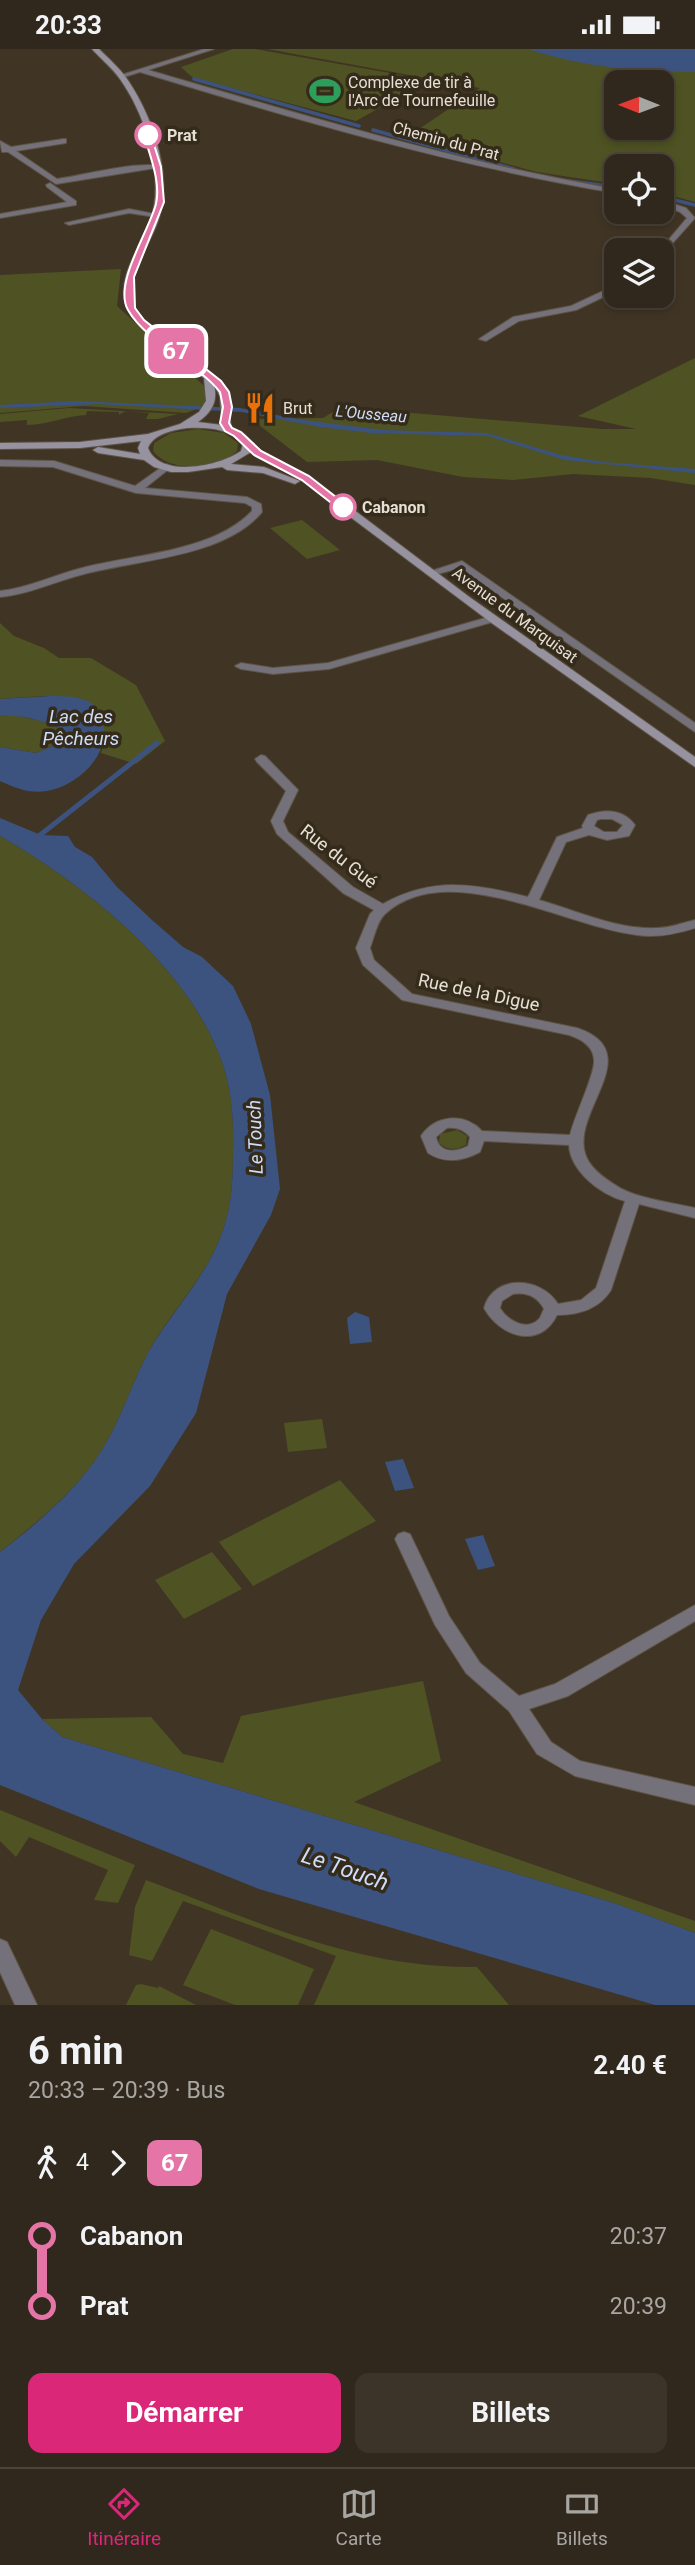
<!DOCTYPE html>
<html lang="fr">
<head>
<meta charset="utf-8">
<style>
  :root { --surface:#30281c; --page:#3c3429; --text:#f1f3f6; --muted:#a8a6a3; --line:#4b443b; --accent:#db2777 }
  body { margin:0; font-family:Roboto,sans-serif; background:var(--page); color:var(--text); height:100vh; display:flex; flex-direction:column; font-size:26px; white-space:nowrap }
  * { box-sizing:border-box; margin:0 }
  p { font-size:23px; color:var(--muted) }
  .icon { flex:none; width:38px; height:38px; fill:none; stroke:currentColor; stroke-width:2; stroke-linecap:round; stroke-linejoin:round }
  .map { position:relative; height:1956px; overflow:hidden }
  .sheet { display:flex; flex-direction:column; background:var(--surface); flex:1 }
  .sheet>* { flex:none }
  .badge { padding:0 14px; border-radius:10px; font-size:24px; line-height:46px }
  .needle { width:46px; rotate:271deg }
  .controls { position:absolute; left:604px; top:21px; display:grid; gap:14px }
  .controls a { display:grid; place-items:center; width:70px; height:70px; border-radius:14px; background:var(--surface); box-shadow:0 4px 10px #0003,0 0 0 2px var(--line); font-size:35px }
  .map>.badge { position:absolute; translate:-50% -50%; box-shadow:0 0 0 4px #fff }
  .legs { display:flex; align-items:center; gap:10px; height:77px; padding:0 28px; font-size:23px }
  .legs p { margin-inline-start:auto }
  .summary { display:flex; align-items:center; justify-content:space-between; height:119px; padding:0 28px }
  h1 { font-size:38px; font-weight:700; line-height:52px }
  .cta { display:flex; gap:14px; margin-top:auto; padding:14px 28px }
  .cta a { flex:1; height:80px; border-radius:14px; background:var(--accent); color:#fff; font-size:28px; font-weight:700; line-height:80px; text-align:center }
  .cta a+a { background:var(--page); color:var(--text) }
  ul { padding:0 28px; list-style:none }
  li { display:flex; align-items:center; gap:24px; height:70px; font-size:26px }
  li i { display:grid; place-items:center; width:10px; height:100%; margin:0 9px; background:currentColor }
  li i::after { content:''; width:18px; height:18px; margin:-9px; border:5px solid; border-radius:50%; background:var(--surface) }
  li p { margin-inline-start:auto }
  li:first-child i { background:linear-gradient(#0000 50%,currentColor 0) }
  li:last-child i { background:linear-gradient(currentColor 50%,#0000 0) }
  .status { display:flex; justify-content:space-between; align-items:center; height:49px; padding:0 35px; background:var(--surface); direction:ltr }
  .status svg { height:19px; fill:currentColor }
  .tab-bar { display:flex; justify-content:space-around; align-items:center; height:98px; border-top:2px solid var(--line); background:var(--surface); font-size:19px; color:var(--muted) }
  .tab-bar a { display:grid; justify-items:center; gap:4px }
  .tab-bar .on { color:var(--accent) }
  .map>svg:first-child { display:block }
  .green { fill:#4f5222; fill-rule:evenodd }
  .water { fill:#3c537f }
  .lines { fill:none; stroke-linecap:round; stroke-linejoin:round }
  .stream-far1 { stroke:#3c537f; stroke-width:3.5 }
  .stream { stroke:#3c537f; stroke-width:5 }
  .street-casing { stroke:#5e5445; stroke-width:2 }
  .secondary-casing { stroke:#5e5445; stroke-width:2 }
  .street { fill:#74717a; fill-rule:evenodd }
  .secondary { fill:#9692a0; fill-rule:evenodd }
  .line-1 { fill:#e675a7; stroke:#fff; stroke-width:2 }
  .stop-1-dot { fill:#fff; stroke:#e675a7; stroke-width:3.5 }
  .labels { text-anchor:middle; dominant-baseline:central; stroke-width:7; stroke-linejoin:round; paint-order:stroke }
  .far-poi-label { font-size:16px; fill:#e6dfd5; stroke:#352b1b; text-anchor:start }
  .far-stop-label { font-size:16px; font-weight:bold; fill:#e6dfd5; stroke:#352b1b; text-anchor:start }
  .far-street-label { font-size:16px; fill:#e6dfd5; stroke:#352b1b }
  .far-water-label { font-size:16px; font-style:italic; fill:#cdddfa; stroke:#352b1b }
  .street-label { font-size:18px; fill:#e6dfd5; stroke:#352b1b }
  .water-label { font-size:19px; font-style:italic; fill:#cdddfa; stroke:#352b1b }
  .near-water-label { font-size:23px; font-style:italic; fill:#cdddfa; stroke:#352b1b }
</style>
</head>
<body>
<div class="status"><b>20:33</b><svg viewBox="0 0 49 12"><path d="M0 12V9h3v3zM5 12V6h3v6zM10 12V3h3v9zM15 12V0h3v12zM26 1h20v11H26zM47 4h2v5h-2z"/></svg></div>
<div class="map">
<svg width="695" height="1956" viewBox="0 0 695 1956">
  <rect width="100%" height="100%" fill="#403525"/>
  <path class="green" d="M 233,0 L 255,0 L 429,31 L 356,72 L 193,29 L 181,18 Z
    M 267,0 L 695,0 L 695,153 L 662,144 L 662,117 L 616,117 L 616,135 L 537,123 L 407,88 L 480,39 ZM 616,33 L 662,33 L 662,79 L 616,79 Z
    M 121,220 L 117,257 L 215,347 L 197,360 L 186,364 L 83,357 L 0,364 L 0,226 Z
    M 695,309 L 695,436 L 651,429 L 573,425 L 513,431 L 463,428 L 377,411 L 307,413 L 251,370 L 323,369 L 341,358 L 602,380 L 636,380 L 578,367 Z
    M 69,359 L 178,365 L 158,370 L 146,370 L 149,364 L 125,362 L 119,366 L 119,363 L 87,362 L 86,366 C 65,367 48,376 27,376 L 27,371 L 0,373 L 0,365 Z
    M 198,380 L 224,384 L 238,394 L 237,402 C 219,422 169,424 153,402 L 154,394 L 171,384 Z
    M 302,471 L 340,501 L 307,510 L 270,479 Z
    M 0,574 L 14,587 L 44,599 L 59,609 L 91,609 L 136,636 L 165,692 L 136,715 L 101,704 L 104,694 L 78,650 L 44,647 L 0,650 Z
    M 14,666 L 42,672 L 58,679 L 62,693 L 36,704 L 0,698 L 0,667 Z
    M 0,787 C 84,835 189,918 222,1013 C 232,1041 234,1073 233,1102 C 233,1128 232,1156 223,1181 C 208,1226 172,1261 149,1302 C 134,1330 124,1361 109,1389 C 84,1436 41,1470 0,1503 Z
    M 457,1081 L 467,1087 L 466,1096 C 457,1101 446,1102 439,1093 L 440,1085 Z
    M 322,1370 L 327,1399 L 288,1403 L 284,1374 Z
    M 340,1431 L 376,1472 L 253,1537 L 219,1493 Z
    M 212,1503 L 242,1540 L 184,1570 L 155,1531 Z
    M 423,1632 L 441,1712 L 354,1753 L 695,1872 L 695,1884 L 617,1855 L 62,1688 L 42,1670 L 151,1668 L 183,1705 L 223,1714 L 241,1667 Z
    M 0,1761 L 135,1816 L 118,1854 L 94,1851 L 108,1821 L 29,1788 L 16,1808 L 0,1792 Z
    M 146,1831 C 255,1872 357,1920 477,1918 L 509,1956 L 314,1956 L 336,1907 L 183,1852 L 152,1912 L 129,1906 L 135,1858 Z
    M 211,1880 L 314,1920 L 298,1956 L 235,1956 L 183,1936 Z
    M 141,1935 L 158,1939 L 159,1937 L 196,1956 L 126,1956 L 136,1936 Z"/>
  <path class="water" d="M 528,0 L 695,0 L 695,23 C 638,23 582,18 528,0 Z
    M 76,352 L 240,359 L 303,371 L 383,381 L 487,384 L 561,406 L 603,413 L 695,420 L 695,424 L 565,411 L 488,387 L 371,384 L 320,378 L 242,363 L 98,355 L 0,359 L 0,356 Z
    M 51,647 C 64,647 82,647 93,655 C 98,660 102,667 103,674 C 111,706 77,737 47,742 C 30,745 15,739 0,732 L 0,698 L 36,704 L 62,693 L 58,679 C 39,670 21,666 0,667 L 0,650 Z
    M 0,769 L 41,786 L 68,787 L 75,798 L 92,808 L 117,838 L 152,871 L 183,898 L 202,908 L 233,937 L 251,975 L 270,1046 L 280,1140 L 271,1166 L 227,1245 L 196,1364 L 150,1437 L 74,1515 L 41,1571 L 18,1641 L 42,1670 L 62,1688 L 617,1855 L 695,1884 L 695,1956 L 655,1956 L 259,1840 L 0,1736 L 0,1503 C 42,1471 84,1435 109,1389 C 124,1361 134,1330 149,1302 C 173,1261 208,1226 223,1181 C 232,1156 233,1128 233,1102 C 234,1073 232,1041 222,1013 C 189,918 84,835 0,787 Z
    M 355,1263 L 369,1268 L 372,1293 L 350,1295 L 347,1269 Z
    M 403,1410 L 414,1439 L 395,1442 L 385,1413 Z
    M 483,1486 L 495,1517 L 478,1521 L 465,1490 Z"/>
  <g class="lines">
    <path class="stream-far1" d="M 194,30 L 359,77
      M 373,81 L 514,120
      M 569,132 L 616,138
      M 662,148 L 695,156"/>
    <path class="stream" d="M 35,790 L 157,694"/>
    <defs>
      <path id="street" d="M 204,0 L 214,0 L 148,21 C 303,66 457,113 616,140 L 616,144 C 455,117 297,71 140,23 L 121,29 L 118,27 Z
        M 63,90 L 66,90 L 66,94 L 16,102 L 57,130 C 79,127 145,110 162,118 L 56,135 L 8,103 L 2,103 L 0,92 L 11,98 Z
        M 50,134 L 76,152 L 76,156 L 0,169 L 0,165 L 67,153 L 47,138 L 46,136 Z
        M 662,151 L 686,159 L 695,169 L 662,206 L 660,201 L 687,169 L 680,163 L 662,156 Z
        M 129,160 L 160,166 L 156,168 L 129,164 L 69,176 L 65,174 Z
        M 616,236 L 616,242 L 576,261 L 519,272 L 486,292 L 479,290 L 513,268 L 571,257 Z
        M 0,411 L 54,412 L 135,437 L 166,415 L 169,416 L 169,420 L 145,439 L 247,448 L 261,455 L 262,463 C 226,507 140,511 88,524 C 58,531 31,545 0,548 L 0,542 C 28,539 52,527 78,520 C 132,505 212,504 252,462 L 252,458 L 245,454 L 136,444 L 53,418 L 0,417 Z
        M 462,512 L 695,674 L 695,683 L 460,519 L 430,527 L 425,524 Z
        M 492,567 L 497,570 L 496,572 L 329,620 L 273,625 L 241,620 L 235,617 L 241,614 L 273,619 L 328,614 Z
        M 261,706 L 265,707 L 298,741 L 283,772 L 288,783 L 353,838 L 383,855 C 434,827 475,835 528,848 L 557,788 L 583,779 L 582,777 L 588,766 C 605,760 623,760 635,776 L 629,787 L 607,791 L 589,786 L 566,793 L 539,851 C 578,862 617,881 657,879 C 670,879 682,874 695,871 L 695,879 C 676,885 657,889 637,886 C 567,878 448,808 385,865 C 377,872 374,889 370,899 L 374,911 L 412,945 L 577,979 C 648,1003 572,1061 585,1104 C 589,1120 608,1132 622,1140 C 641,1150 674,1154 695,1159 L 695,1169 L 639,1155 L 611,1241 C 599,1260 579,1266 557,1266 C 540,1301 500,1288 484,1259 C 493,1225 541,1227 558,1255 L 581,1251 L 596,1239 L 625,1152 C 601,1146 570,1122 569,1096 L 484,1092 L 480,1103 C 463,1112 445,1115 428,1104 L 421,1087 C 435,1066 464,1063 482,1082 L 570,1086 C 574,1068 595,1025 594,1012 C 594,997 581,990 569,986 L 402,951 L 363,916 L 356,899 L 370,865 L 374,861 L 343,844 L 277,785 L 271,772 L 286,742 L 257,713 L 255,710 ZM 601,770 L 612,770 L 623,776 L 617,783 L 604,783 L 594,777 L 597,771 ZM 447,1079 C 457,1078 464,1081 470,1088 L 468,1097 C 455,1104 439,1104 436,1088 ZM 513,1245 C 527,1243 537,1247 544,1260 C 542,1263 541,1268 539,1270 C 527,1283 507,1271 500,1259 L 502,1252 Z
        M 404,1483 L 410,1485 L 449,1567 L 480,1614 L 519,1647 L 555,1635 L 695,1556 L 695,1572 L 568,1647 L 529,1660 L 551,1693 L 580,1712 L 695,1738 L 695,1756 L 575,1727 L 537,1705 L 509,1662 L 466,1624 L 435,1576 L 395,1490 L 398,1485 Z
        M 0,1890 L 7,1893 L 37,1956 L 15,1956 L 0,1923 Z"/>
      <path id="secondary" d="M 92,0 L 99,0 C 110,11 123,22 131,36 C 154,72 172,127 159,169 C 151,196 125,225 134,255 C 142,282 203,313 221,333 C 234,347 226,363 232,379 L 245,386 L 261,402 L 309,427 L 468,547 L 695,708 L 695,718 L 493,575 L 301,431 L 251,403 L 231,415 L 264,418 L 300,432 L 295,435 L 263,424 L 227,421 L 222,418 L 188,423 L 171,423 L 154,418 L 144,411 L 98,404 L 93,401 L 98,398 L 140,405 L 138,399 L 141,392 L 80,399 L 0,400 L 0,394 L 80,393 L 148,385 L 180,375 L 199,363 L 206,352 L 204,329 C 185,315 133,278 126,256 C 116,227 142,197 151,170 C 164,129 147,71 124,36 C 116,22 103,12 92,0 ZM 214,336 L 220,347 L 222,376 L 198,373 C 212,363 218,353 214,336 ZM 187,379 C 207,378 228,379 243,395 L 241,402 C 220,417 160,430 148,399 C 153,385 173,381 187,379 Z"/>
    </defs>
    <use href="#street" class="street-casing"/>
    <use href="#secondary" class="secondary-casing"/>
    <use href="#street" class="street"/>
    <use href="#secondary" class="secondary"/>
  </g>
  <path class="line-1" d="M 148,84 L 151,86 L 161,118 L 164,153 L 134,228 L 135,259 L 144,271 L 221,332 L 229,343 L 232,358 L 229,374 L 232,379 L 241,383 L 261,402 L 309,427 L 346,456 L 346,460 L 339,460 L 302,431 L 254,406 L 234,387 L 225,382 L 220,374 L 223,358 L 220,343 C 197,314 146,293 128,261 C 113,235 149,182 156,155 C 161,133 150,107 144,86 Z"/>
  <defs>
    <symbol id="stadium-bare" viewBox="-9 -9 18 18"><path d="M0-5a6.5 5 0 1 0 0 10a6.5 5 0 1 0 0-10ZM-3.5-1.8h7v3.6h-7Z" fill="#2e9e5b" stroke="#352b1b" stroke-width="2.5" paint-order="stroke"/></symbol>
    <symbol id="restaurant-bare" viewBox="-9 -9 18 18"><path d="M-5-6h1v4h1v-4h1v4h1v-4h1v5L-1.5 .5V6h-2V.5L-5-1ZM5-6V6H3V1.5H1.5Q1.5-4 5-6Z" fill="#e8710a" stroke="#352b1b" stroke-width="2.5" paint-order="stroke"/></symbol>
  </defs>
  <g fill-rule="evenodd">
    <use href="#stadium-bare" x="303" y="20" width="44" height="44"/>
    <use href="#restaurant-bare" x="238" y="337" width="44" height="44"/>
  </g>
  <g class="stop-1-dot">
    <circle cx="148" cy="86" r="12"/>
    <circle cx="343" cy="458" r="12"/>
  </g>
  <g class="labels">
    <g class="far-poi-label">
      <text x="348" y="33">Complexe de tir à<tspan x="348" dy="18">l'Arc de Tournefeuille</tspan></text>
      <text x="283" y="359">Brut</text>
    </g>
    <g class="far-stop-label">
      <text x="167" y="86">Prat</text>
      <text x="362" y="458">Cabanon</text>
    </g>
    <g class="far-street-label">
      <text transform="translate(446 92) rotate(15)">Chemin du Prat</text>
      <text transform="translate(515 566) rotate(36)">Avenue du Marquisat</text>
    </g>
    <g class="far-water-label">
      <text transform="translate(371 365) rotate(5)">L'Ousseau</text>
    </g>
    <g class="street-label">
      <text transform="translate(339 807) rotate(38)">Rue du Gué</text>
      <text transform="translate(479 943) rotate(12)">Rue de la Digue</text>
    </g>
    <g class="water-label">
      <text x="81" y="667">Lac des<tspan x="81" dy="22">Pêcheurs</tspan></text>
      <text transform="translate(255 1088) rotate(-92)">Le Touch</text>
    </g>
    <g class="near-water-label">
      <text transform="translate(345 1820) rotate(19)">Le Touch</text>
    </g>
  </g>
</svg>
<div class="controls">
<a><svg class="needle" viewBox="-14 -14 28 28"><path d="M0-13l5 13h-10z" fill="#e53935"/><path d="M0 13l5-13h-10z" fill="#a8a6a3"/></svg></a>
<a><svg class="icon" aria-label="locate" viewBox="0 0 24 24"><circle cx="12" cy="12" r="6"/><path d="M12 2v4M12 18v4M2 12h4M18 12h4"/></svg></a>
<a><svg class="icon" aria-label="layers" viewBox="0 0 24 24"><path d="M12 4l9 5-9 5-9-5zM3 14l9 5 9-5"/></svg></a>
</div>
<b class="badge" style="left:176px;top:302px;background:#e675a7;color:#fff">67</b>
</div>
<section class="sheet">
<div class="summary"><div><h1>6 min</h1><p>20:33 – 20:39 · Bus</p></div><b>2.40 €</b></div>
<div class="legs"><svg class="icon" aria-label="walk" viewBox="0 0 24 24"><circle cx="13" cy="4" r="2"/><path d="M13 8l-2 6 4 7M11 14l-3 7M7 12l3-4h3l4 4"/></svg>4<svg class="icon" aria-label="forward" viewBox="0 0 24 24"><path d="M9 5l7 7-7 7"/></svg><b class="badge" style="background:#e675a7;color:#fff">67</b></div>
<ul>
<li><i style="color:#e675a7"></i><b>Cabanon</b><p>20:37</p></li>
<li><i style="color:#e675a7"></i><b>Prat</b><p>20:39</p></li>
</ul>
<div class="cta"><a>Démarrer</a><a>Billets</a></div>
</section>
<nav class="tab-bar">
<a class="on"><svg class="icon" aria-label="directions" viewBox="0 0 24 24"><path d="M12 3l9 9-9 9-9-9zM9 14v-3h6M13 9l2 2-2 2"/></svg>Itinéraire</a>
<a><svg class="icon" aria-label="map" viewBox="0 0 24 24"><path d="M3 6l6-2 6 2 6-2v14l-6 2-6-2-6 2zM9 4v14M15 6v14"/></svg>Carte</a>
<a><svg class="icon" aria-label="tickets" viewBox="0 0 24 24"><path d="M3 7h18v10H3zM15 7v10"/></svg>Billets</a>
</nav>
</body>
</html>
